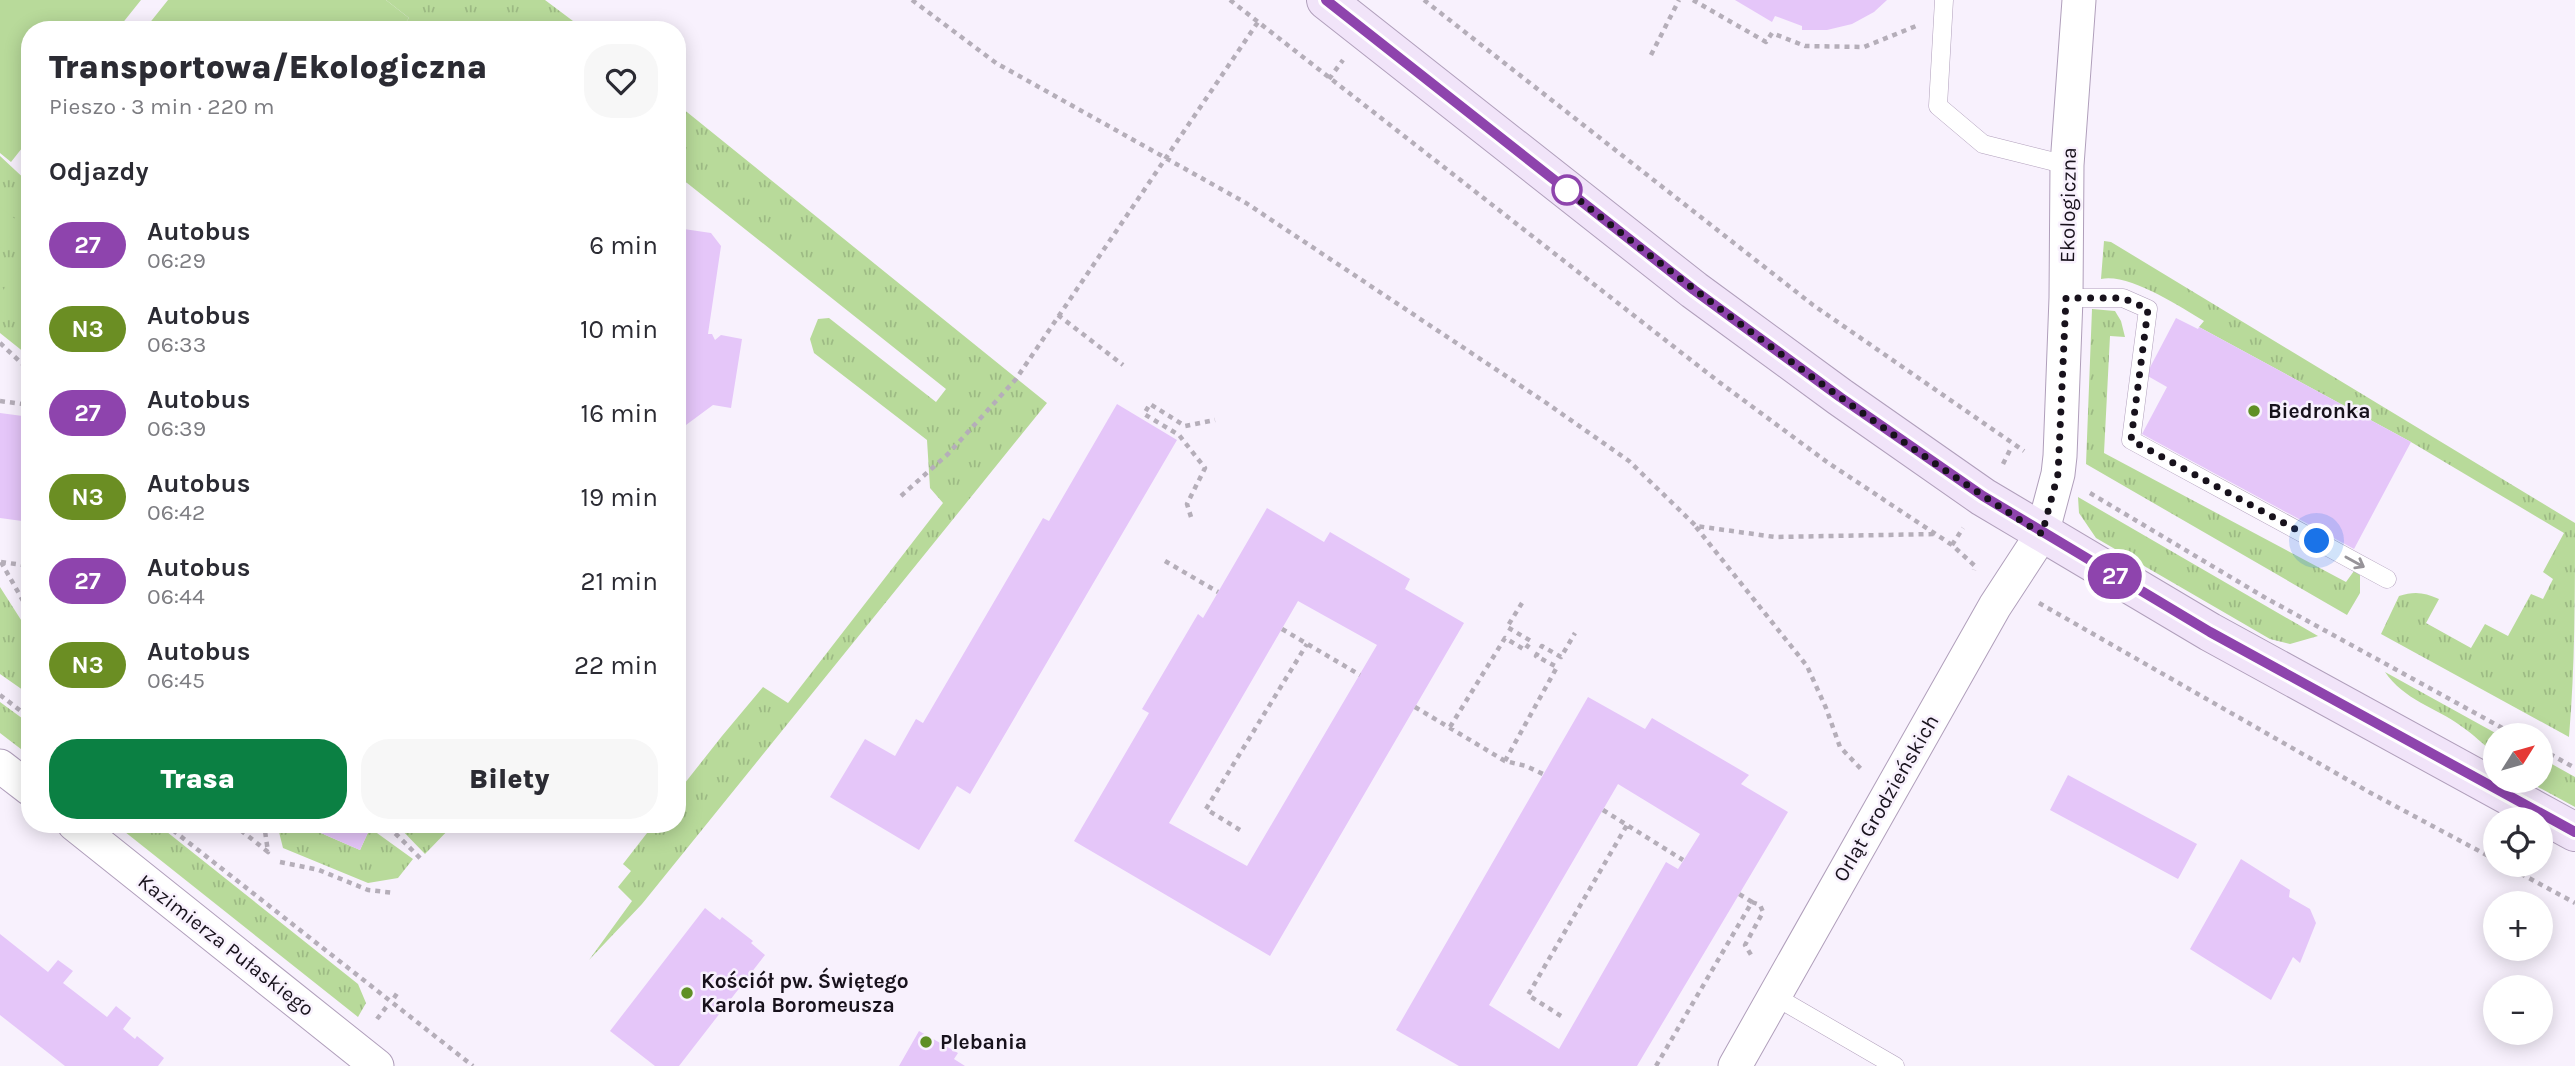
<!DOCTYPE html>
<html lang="pl">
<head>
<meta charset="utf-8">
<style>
  :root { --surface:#fff; --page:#f7f7f7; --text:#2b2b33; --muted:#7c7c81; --accent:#0b8043 }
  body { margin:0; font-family:Karla,sans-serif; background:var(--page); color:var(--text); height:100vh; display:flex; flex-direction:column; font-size:26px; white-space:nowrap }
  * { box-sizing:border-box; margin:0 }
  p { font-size:23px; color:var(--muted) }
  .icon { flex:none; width:38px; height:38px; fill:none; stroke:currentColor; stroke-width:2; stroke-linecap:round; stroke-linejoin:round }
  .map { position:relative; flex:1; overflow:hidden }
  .drawer { position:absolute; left:21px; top:21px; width:665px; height:812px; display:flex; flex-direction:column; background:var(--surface); border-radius:28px; box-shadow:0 4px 18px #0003 }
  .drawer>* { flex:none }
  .badge { padding:0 14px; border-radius:23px; font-size:24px; line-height:46px }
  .needle { width:46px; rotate:53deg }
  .fabs { position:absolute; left:2483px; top:723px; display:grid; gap:14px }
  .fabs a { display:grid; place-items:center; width:70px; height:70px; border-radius:50%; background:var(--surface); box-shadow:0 4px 18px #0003; font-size:35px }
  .you { position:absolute; width:35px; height:35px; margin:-18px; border:5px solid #fff; border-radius:50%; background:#1a73e8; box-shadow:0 0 0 10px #1a73e833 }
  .map>.badge { position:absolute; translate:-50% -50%; box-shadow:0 0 0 4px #fff }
  h2 { padding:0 28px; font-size:26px; line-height:63px }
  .round { display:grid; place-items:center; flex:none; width:74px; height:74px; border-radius:28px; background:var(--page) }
  .summary { display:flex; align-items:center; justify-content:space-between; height:119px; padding:0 28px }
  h1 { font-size:33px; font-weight:800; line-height:52px }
  .action { display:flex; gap:14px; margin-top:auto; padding:14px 28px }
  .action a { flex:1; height:80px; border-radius:28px; background:var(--accent); color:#fff; font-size:28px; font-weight:800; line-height:80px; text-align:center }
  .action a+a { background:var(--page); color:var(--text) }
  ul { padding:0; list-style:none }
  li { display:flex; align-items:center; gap:21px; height:84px; padding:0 28px }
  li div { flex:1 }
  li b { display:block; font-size:26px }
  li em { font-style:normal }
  li .badge { min-width:77px; font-weight:700; text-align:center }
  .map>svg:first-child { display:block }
  .grass { fill:url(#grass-tufts) }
  .pitch { fill:#b8da9a }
  .building { fill:#e5c6f9; fill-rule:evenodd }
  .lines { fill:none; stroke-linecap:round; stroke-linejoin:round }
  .lane-casing { stroke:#b09fbb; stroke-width:19 }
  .street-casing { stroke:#b09fbb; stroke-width:35 }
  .secondary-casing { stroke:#b09fbb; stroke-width:40 }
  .path { stroke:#b5aeb9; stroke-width:4.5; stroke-dasharray:5 5; stroke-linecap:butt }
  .lane { stroke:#fff; stroke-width:18 }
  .street { stroke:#fff; stroke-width:33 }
  .secondary { stroke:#f1e4f9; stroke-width:38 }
  .oneway { stroke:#979499 }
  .line-casing { stroke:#fff; stroke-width:16 }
  .line { stroke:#8e44ad; stroke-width:10 }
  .walk { stroke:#18121c; stroke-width:7; stroke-dasharray:0 12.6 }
  .stop-dot { fill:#fff; stroke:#8e44ad; stroke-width:3.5 }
  .poi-dot { fill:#5f8f25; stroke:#f8f1fd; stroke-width:2.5 }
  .labels { text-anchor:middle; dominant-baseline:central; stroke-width:5; stroke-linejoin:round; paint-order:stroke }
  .street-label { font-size:21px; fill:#18121c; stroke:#f8f1fd }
  .poi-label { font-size:21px; font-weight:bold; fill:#18121c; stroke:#f8f1fd; text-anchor:start }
</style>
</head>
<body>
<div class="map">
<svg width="2575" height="1066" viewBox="0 0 2575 1066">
  <defs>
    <pattern id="grass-tufts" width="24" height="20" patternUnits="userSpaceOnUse" patternTransform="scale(1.75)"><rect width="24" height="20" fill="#b8da9a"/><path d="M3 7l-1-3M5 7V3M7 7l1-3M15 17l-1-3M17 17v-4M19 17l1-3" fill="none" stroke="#9dba84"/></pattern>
  </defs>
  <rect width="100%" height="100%" fill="#f8f1fd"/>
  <path class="grass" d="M 386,0 L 545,0 L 585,30 L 400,30 L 409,18 Z
    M 677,104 L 1047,403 L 642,904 L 589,960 L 632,901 L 618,887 L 631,871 L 623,864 L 654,824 L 677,824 L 677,793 L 722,736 L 763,687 L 788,703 L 943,503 L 930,488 L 927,440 L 814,353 L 810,339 L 818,319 L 829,318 L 936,402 L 946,389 L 677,175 Z
    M 0,156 L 30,184 L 30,357 L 0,333 Z
    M 2104,241 L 2111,242 L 2575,523 C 2575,594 2575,668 2569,737 L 2381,634 L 2399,596 C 2414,591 2424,592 2439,599 L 2426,623 L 2471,648 L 2485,624 L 2508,636 L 2531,594 L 2543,599 L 2553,579 L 2543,572 L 2564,533 L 2411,442 L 2199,327 L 2204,321 C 2179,306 2129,273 2101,279 Z
    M 2092,309 L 2115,311 L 2121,321 L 2125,337 L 2110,336 L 2104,453 L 2346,582 L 2354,571 L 2360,575 L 2360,593 L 2347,615 L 2086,464 Z
    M 2078,497 L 2318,636 L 2290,644 L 2270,639 L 2096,538 L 2079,513 Z
    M 0,587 L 30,634 L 30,695 L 0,674 Z
    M 2385,672 L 2499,735 L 2496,735 L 2495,754 C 2484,745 2473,734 2461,726 C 2435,707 2404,700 2385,672 Z
    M 0,702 L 30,724 L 30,756 L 0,733 Z
    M 2541,758 L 2575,777 L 2575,807 L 2527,781 L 2541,780 Z
    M 115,824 L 157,824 L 358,984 L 366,1003 L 358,1017 Z
    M 277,824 L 300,824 L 360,850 L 370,828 L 413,859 L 398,878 L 368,883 L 283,848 Z
    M 396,824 L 454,824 L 425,854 Z"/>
  <path class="pitch" d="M 0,0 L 141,0 L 117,30 L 30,30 L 30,138 L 11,162 L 0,153 Z
    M 168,0 L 386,0 L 409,18 L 400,30 L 144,30 Z
    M 0,207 L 20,223 L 0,249 Z
    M 30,256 L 30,333 L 0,310 L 0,294 Z"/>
  <path class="building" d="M 1735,0 L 1887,0 L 1874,12 L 1852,24 L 1827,30 L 1802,30 L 1802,26 L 1775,16 L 1772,22 Z
    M 677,228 L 711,233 L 721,246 L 708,334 L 712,334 L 715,340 L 721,335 L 742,339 L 731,408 L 713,405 L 686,425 L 677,423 Z
    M 2176,318 L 2198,329 L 2199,327 L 2411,442 L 2354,549 L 2142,434 L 2167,387 L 2146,375 Z
    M 1117,404 L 1177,440 L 970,794 L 957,786 L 919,850 L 830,797 L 865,739 L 895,756 L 916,719 L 923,723 L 1043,518 L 1049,521 Z
    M 0,413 L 30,417 L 30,533 L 22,521 L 0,518 Z
    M 1267,508 L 1324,542 L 1330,532 L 1410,579 L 1405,589 L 1464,623 L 1270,956 L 1074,841 L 1149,713 L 1142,709 L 1198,614 L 1203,618 ZM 1298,601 L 1377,645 L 1247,866 L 1169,823 Z
    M 1588,697 L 1645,729 L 1652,718 L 1749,775 L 1741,784 L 1788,812 L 1637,1066 L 1459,1066 L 1396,1030 ZM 1618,784 L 1700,834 L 1678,869 L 1666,862 L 1559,1049 L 1489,1005 Z
    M 2068,775 L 2197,844 L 2178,879 L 2050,810 Z
    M 300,824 L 372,824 L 360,850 Z
    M 2241,859 L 2290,890 L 2289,897 L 2310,909 L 2316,923 L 2300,963 L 2293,957 L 2271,1000 L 2190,949 Z
    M 705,908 L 720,920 L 722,917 L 753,941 L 751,943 L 765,955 L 679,1066 L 655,1066 L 610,1031 Z
    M 0,934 L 48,972 L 58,960 L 73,971 L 63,983 L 107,1017 L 116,1006 L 131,1018 L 123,1029 L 135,1039 L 137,1036 L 164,1058 L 158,1066 L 65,1066 L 0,1015 Z
    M 919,1031 L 958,1053 L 954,1059 L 965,1066 L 899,1066 Z"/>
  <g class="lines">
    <defs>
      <path id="lane" d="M 1944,0 L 1938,106 L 1983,144 L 2067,165
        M 2066,298 L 2123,298 L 2148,309 L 2131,440 L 2387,579
        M 1776,997 L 1895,1066"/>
      <path id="street" d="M 0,766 L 30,789
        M 74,824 L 377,1066
        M 1735,1066 L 1995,606 L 2042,534 L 2058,474 L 2060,456 L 2066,298 L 2067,165 L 2079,0"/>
      <path id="secondary" d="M 1326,0 L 1694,290 L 1840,397 L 1983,497 L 2210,632 L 2575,832"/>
    </defs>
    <use href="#lane" class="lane-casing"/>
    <use href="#street" class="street-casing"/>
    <use href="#secondary" class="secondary-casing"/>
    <path class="path" d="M 912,0 L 996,63 L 1246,203 L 1545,402 L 1629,461 L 1696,526 L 1775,537 L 1937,534
      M 1230,0 L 1719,382 L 1827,462 L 1952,545 L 1975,566 L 1974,570
      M 1424,0 L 1813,305 L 2024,451
      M 1693,0 L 1766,42 L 1772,33 L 1805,46 L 1864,47 L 1916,26
      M 1651,55 L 1679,0
      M 1329,79 L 1343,60
      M 1058,315 L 1123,365
      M 0,343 L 30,371
      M 0,401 L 30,405
      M 2003,464 L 2010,450
      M 2090,493 L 2264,597 L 2515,735
      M 901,496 L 948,454 L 1016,379 L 1258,22
      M 1191,517 L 1187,504 L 1205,468 L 1179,435 L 1144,414 L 1150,404 L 1185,426 L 1215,420
      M 1696,527 L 1807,666 L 1826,708 L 1840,747 L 1861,769
      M 1952,545 L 1963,528
      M 1165,561 L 1218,592
      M 1,562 L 30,613
      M 1,562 L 30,566
      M 2039,603 L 2369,792 L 2496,860
      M 1282,629 L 1360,675
      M 0,695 L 30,718
      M 1415,707 L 1505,761 L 1526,766 L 1543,774
      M 1450,727 L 1505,638 L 1525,650 L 1531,641 L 1507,627 L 1522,603
      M 2541,749 L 2575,768
      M 1505,761 L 1557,667 L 1536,656 L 1542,646 L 1561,657 L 1575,633
      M 1603,810 L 1683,860
      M 165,824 L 473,1066
      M 233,824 L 268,852 L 264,824
      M 378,824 L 391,829 L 423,861
      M 1240,830 L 1206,809 L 1307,644
      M 280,862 L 319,870 L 368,890 L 395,893
      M 2503,864 L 2575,903
      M 1752,902 L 1760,905 L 1763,912 L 1745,945 L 1753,958
      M 394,998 L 398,992
      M 1561,1016 L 1528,995 L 1627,825
      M 377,1019 L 387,1006
      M 1656,1066 L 1752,902 L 1739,894"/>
    <use href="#lane" class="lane"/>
    <use href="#street" class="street"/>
    <use href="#secondary" class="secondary"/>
  </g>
  <defs><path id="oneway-shaft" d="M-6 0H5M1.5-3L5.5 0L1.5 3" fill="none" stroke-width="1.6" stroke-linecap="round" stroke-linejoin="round" transform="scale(1.75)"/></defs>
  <use class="oneway" href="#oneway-shaft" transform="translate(2355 562) rotate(29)"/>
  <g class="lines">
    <defs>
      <path id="line" d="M 1326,0 L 1694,290 L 1840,397 L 1983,496 L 2210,632 L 2575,832"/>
    </defs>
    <use href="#line" class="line-casing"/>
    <use href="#line" class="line"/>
    <path class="walk" d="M 1567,190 L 1564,188 C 1718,310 1876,428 2042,534 L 2058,474 L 2066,298 L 2123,298 L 2148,309 L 2131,440 L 2317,541"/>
  </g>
  <circle class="stop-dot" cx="1567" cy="190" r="14"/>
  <g class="poi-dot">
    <circle cx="2254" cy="411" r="7"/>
    <circle cx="687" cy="993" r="7"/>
    <circle cx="926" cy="1042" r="7"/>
  </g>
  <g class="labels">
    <g class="street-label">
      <text transform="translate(2068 205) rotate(-89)">Ekologiczna</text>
      <text transform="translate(1886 798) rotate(-60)">Orląt Grodzieńskich</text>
      <text transform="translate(226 945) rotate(38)">Kazimierza Pułaskiego</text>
    </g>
    <g class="poi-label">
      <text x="2268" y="411">Biedronka</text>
      <text x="701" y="981">Kościół pw. Świętego<tspan x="701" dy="24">Karola Boromeusza</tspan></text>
      <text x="940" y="1042">Plebania</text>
    </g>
  </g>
</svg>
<div class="fabs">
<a><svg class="needle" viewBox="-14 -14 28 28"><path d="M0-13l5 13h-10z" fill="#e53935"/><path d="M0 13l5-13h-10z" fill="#7c7c81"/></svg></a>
<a><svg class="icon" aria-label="locate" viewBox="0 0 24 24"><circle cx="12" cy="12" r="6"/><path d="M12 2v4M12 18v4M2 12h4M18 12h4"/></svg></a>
<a>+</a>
<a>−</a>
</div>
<div class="you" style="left:2317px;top:541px"></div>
<b class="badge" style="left:2115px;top:576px;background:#8e44ad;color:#fff">27</b>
<section class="drawer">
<div class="summary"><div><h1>Transportowa/Ekologiczna</h1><p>Pieszo · 3 min · 220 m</p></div><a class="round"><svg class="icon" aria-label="heart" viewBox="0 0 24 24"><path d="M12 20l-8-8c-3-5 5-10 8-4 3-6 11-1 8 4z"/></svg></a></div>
<h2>Odjazdy</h2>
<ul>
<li><span class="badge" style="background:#8e44ad;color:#fff">27</span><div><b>Autobus</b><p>06:29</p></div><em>6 min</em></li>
<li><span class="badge" style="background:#6b8e23;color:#fff">N3</span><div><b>Autobus</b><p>06:33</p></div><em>10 min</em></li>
<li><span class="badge" style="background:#8e44ad;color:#fff">27</span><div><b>Autobus</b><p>06:39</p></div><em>16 min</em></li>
<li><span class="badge" style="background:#6b8e23;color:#fff">N3</span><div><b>Autobus</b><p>06:42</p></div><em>19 min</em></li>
<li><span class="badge" style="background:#8e44ad;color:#fff">27</span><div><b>Autobus</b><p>06:44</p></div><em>21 min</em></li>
<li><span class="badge" style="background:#6b8e23;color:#fff">N3</span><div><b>Autobus</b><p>06:45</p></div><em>22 min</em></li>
</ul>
<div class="action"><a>Trasa</a><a>Bilety</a></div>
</section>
</div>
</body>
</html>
